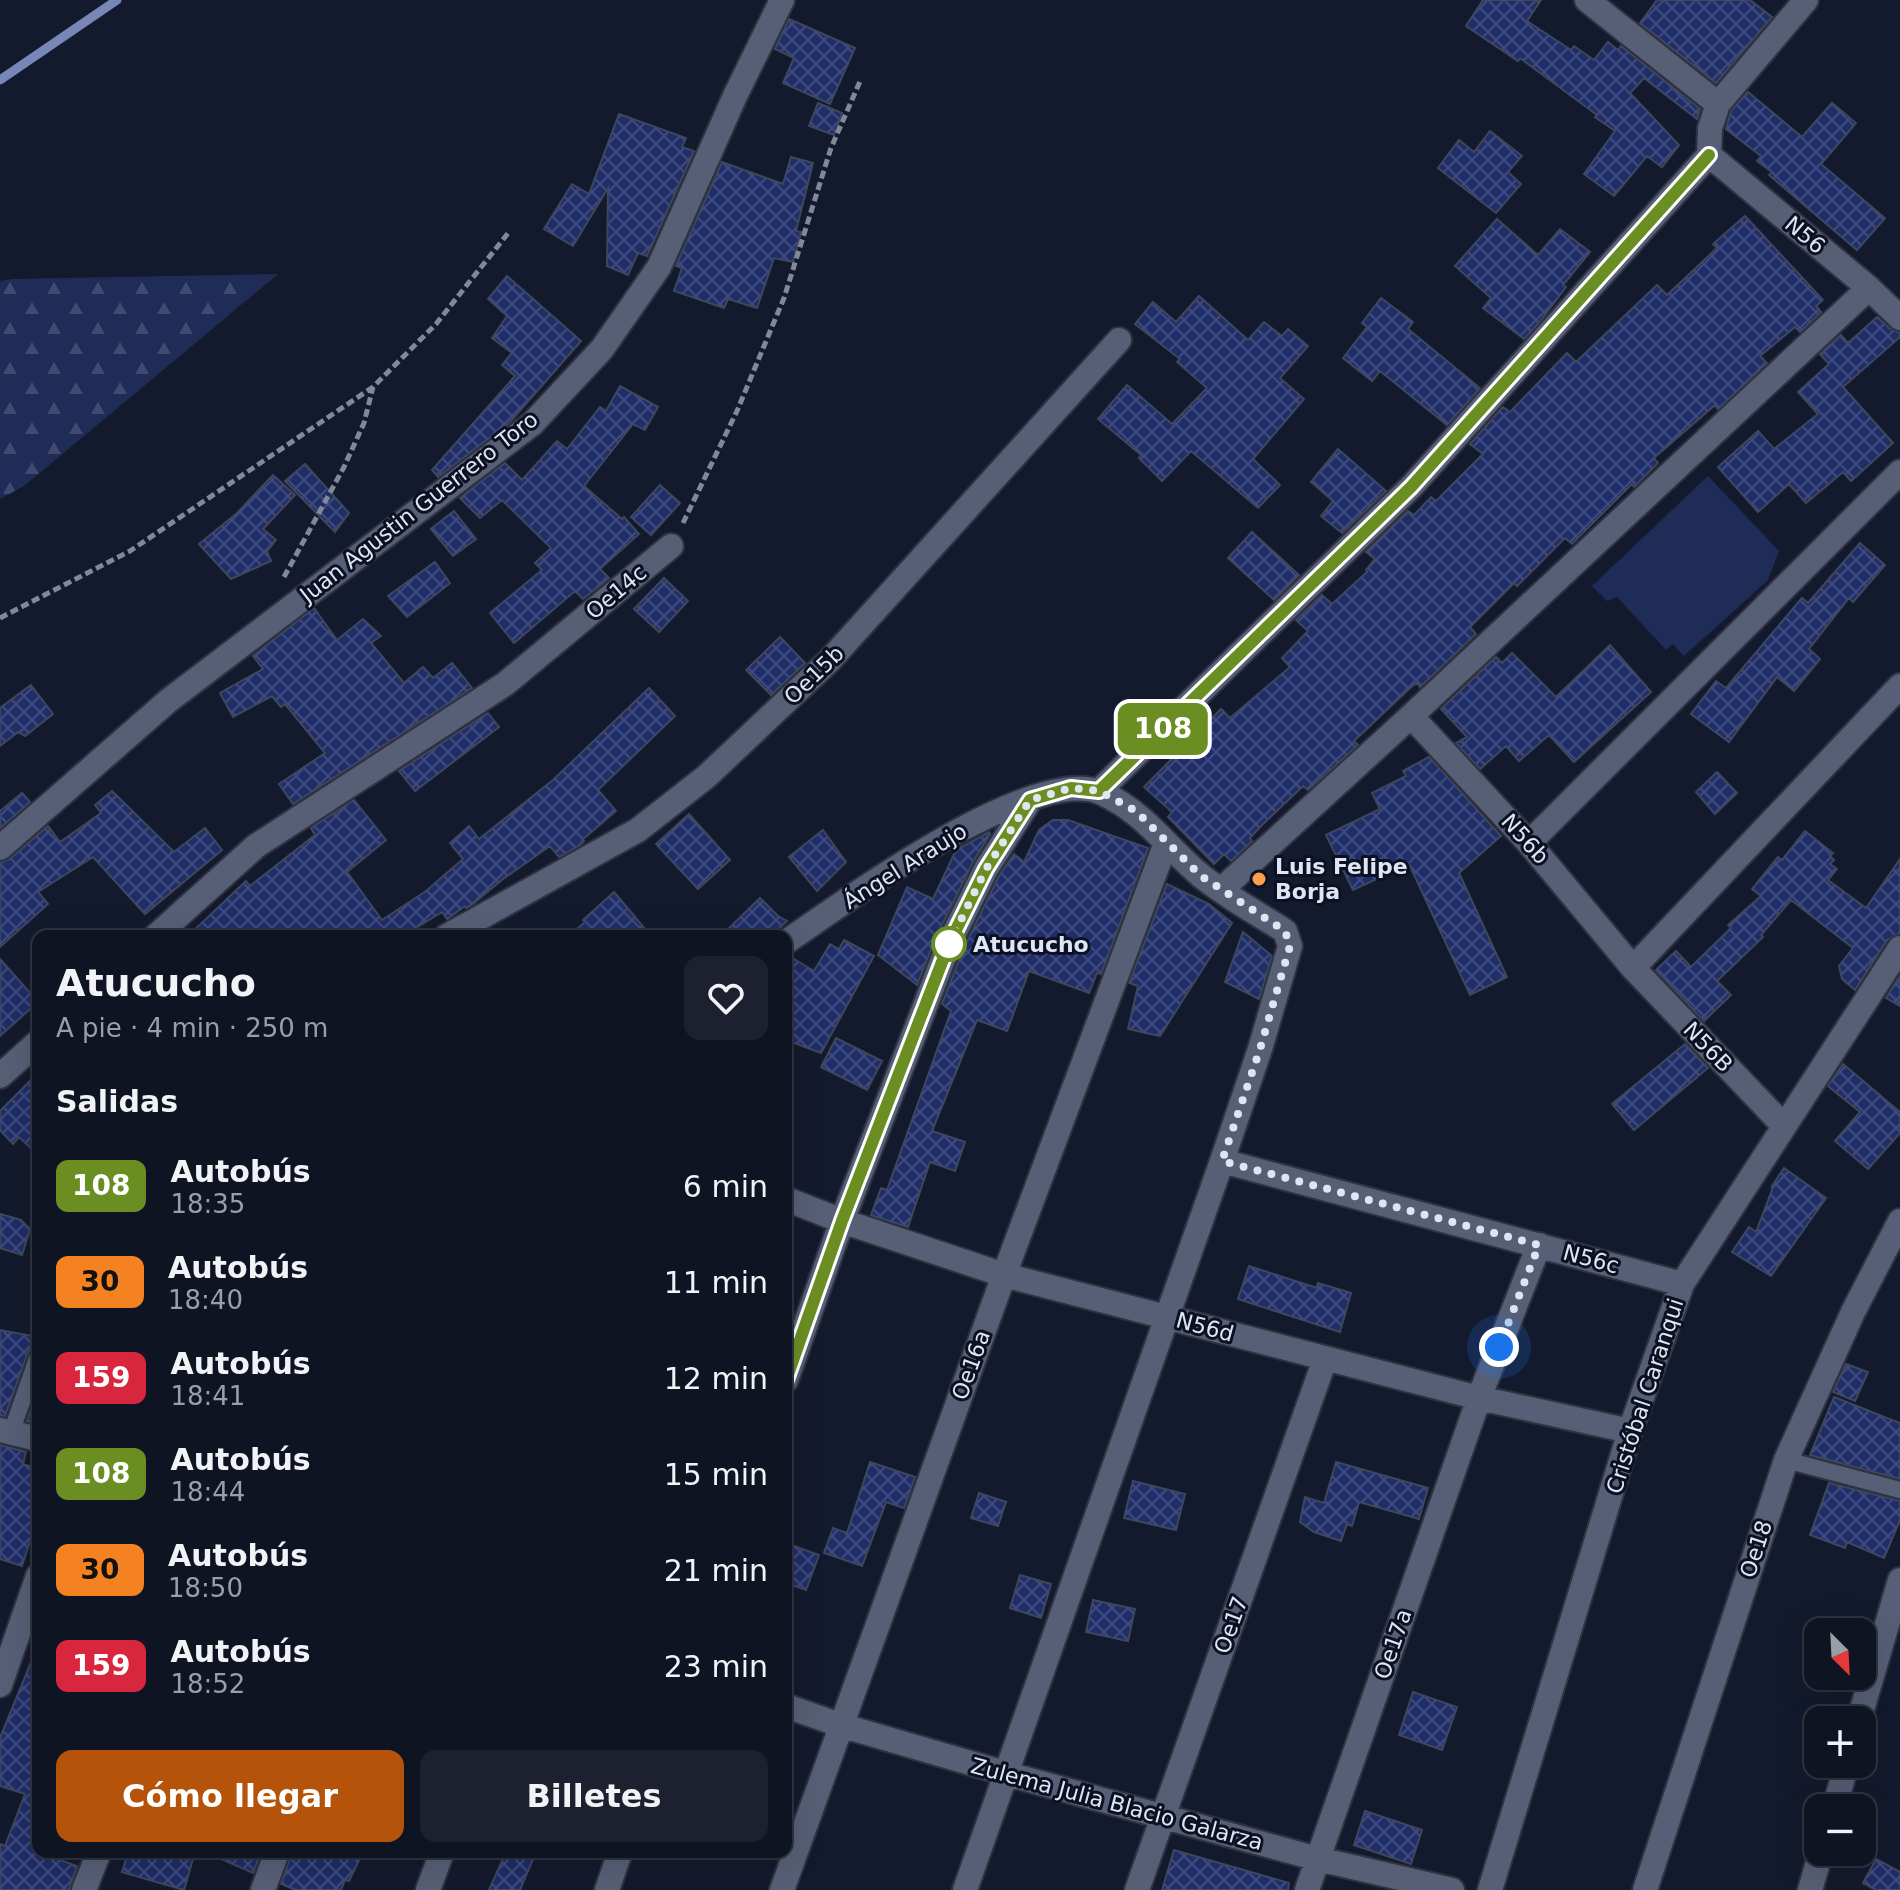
<!DOCTYPE html>
<html lang="es">
<head>
<meta charset="utf-8">
<style>
  :root { --surface:#0f1422; --page:#1d212f; --text:#f1f3f6; --muted:#9b9ea5; --line:#2f3340; --accent:#b45309 }
  body { margin:0; font-family:"DejaVu Sans",sans-serif; background:var(--page); color:var(--text); height:100vh; display:flex; flex-direction:column; font-size:30px; white-space:nowrap }
  * { box-sizing:border-box; margin:0 }
  p { font-size:26px; color:var(--muted) }
  .icon { flex:none; width:44px; height:44px; fill:none; stroke:currentColor; stroke-width:2; stroke-linecap:round; stroke-linejoin:round }
  .map { position:relative; flex:1; overflow:hidden }
  .drawer { position:absolute; left:32px; top:930px; width:760px; height:928px; display:flex; flex-direction:column; background:var(--surface); border-radius:16px; box-shadow:0 8px 32px #0002,0 0 0 2px var(--line) }
  .drawer>* { flex:none }
  .badge { padding:0 16px; border-radius:12px; font-size:28px; line-height:52px }
  .needle { width:52px; rotate:156deg }
  .tools { position:absolute; left:1804px; top:1618px; display:grid; gap:16px }
  .tools a { display:grid; place-items:center; width:72px; height:72px; border-radius:16px; background:var(--surface); box-shadow:0 8px 32px #0002,0 0 0 2px var(--line); font-size:40px }
  .you { position:absolute; width:40px; height:40px; margin:-20px; border:6px solid #fff; border-radius:50%; background:#1a73e8; box-shadow:0 0 0 12px #1a73e833 }
  .map>.badge { position:absolute; translate:-50% -50%; box-shadow:0 0 0 4px #fff }
  h2 { padding:0 24px; font-size:30px; line-height:72px }
  .round { display:grid; place-items:center; flex:none; width:84px; height:84px; border-radius:16px; background:var(--page) }
  .overview { display:flex; align-items:center; justify-content:space-between; height:136px; padding:0 24px }
  h1 { font-size:38px; font-weight:700; line-height:60px }
  .action { display:flex; gap:16px; margin-top:auto; padding:16px 24px }
  .action a { flex:1; height:92px; border-radius:16px; background:var(--accent); color:#fff; font-size:32px; font-weight:700; line-height:92px; text-align:center }
  .action a+a { background:var(--page); color:var(--text) }
  ul { padding:0; list-style:none }
  li { display:flex; align-items:center; gap:24px; height:96px; padding:0 24px }
  li div { flex:1 }
  li b { display:block; font-size:30px }
  li em { font-style:normal }
  li .badge { min-width:88px; font-weight:700; text-align:center }
  .map>svg:first-child { display:block }
  .forest { fill:url(#forest-firs) }
  .park { fill:#202c58 }
  .lines { fill:none; stroke-linecap:round; stroke-linejoin:round }
  .stream { stroke:#7887b8; stroke-width:9 }
  .building { fill:url(#building-cross-hatch); stroke:#3f475d; stroke-width:2 }
  .service-casing { stroke:#2f3241; stroke-width:20 }
  .minor-casing { stroke:#2f3241; stroke-width:28 }
  .path { stroke:#828898; stroke-width:5; stroke-dasharray:8 4; stroke-linecap:butt }
  .service { stroke:#575f76; stroke-width:16 }
  .minor { stroke:#575f76; stroke-width:24 }
  .line-casing { stroke:#fff; stroke-width:18 }
  .line { stroke:#6b8e23; stroke-width:12 }
  .walk { stroke:#e0e5f3; stroke-width:8; stroke-dasharray:0 14.4 }
  .poi-dot { fill:#fa9f4e; stroke:#0b1123; stroke-width:3 }
  .stop-dot { fill:#fff; stroke:#6b8e23; stroke-width:4 }
  .labels { text-anchor:middle; dominant-baseline:central; stroke-width:6; stroke-linejoin:round; paint-order:stroke }
  .street-label { font-size:22px; fill:#e0e5f3; stroke:#0b1123 }
  .poi-label { font-size:22px; font-weight:bold; fill:#e0e5f3; stroke:#0b1123; text-anchor:start }
  .stop-label { font-size:22px; font-weight:bold; fill:#e0e5f3; stroke:#0b1123; text-anchor:start }
</style>
</head>
<body>
<div class="map">
<svg width="1900" height="1890" viewBox="0 0 1900 1890">
  <defs>
    <pattern id="forest-firs" width="22" height="20" patternUnits="userSpaceOnUse" patternTransform="scale(2)"><rect width="22" height="20" fill="#202c58"/><path d="M5 1l3.5 6h-7zM16 11l3.5 6h-7z" fill="#404a70"/></pattern>
    <pattern id="building-cross-hatch" width="8" height="8" patternUnits="userSpaceOnUse" patternTransform="scale(2)"><rect width="8" height="8" fill="#1f2d68"/><path d="M0 0l8 8M0 8l8-8" fill="none" stroke="#3f4b7e"/></pattern>
  </defs>
  <rect width="100%" height="100%" fill="#141a2d"/>
  <path class="forest" d="M 278,274 L 24,486 L 0,499 L 0,281 L 13,279 Z"/>
  <path class="park" d="M 1708,476 L 1779,551 L 1768,580 L 1684,656 L 1673,644 L 1666,650 L 1617,597 L 1607,601 L 1592,586 Z"/>
  <g class="lines">
    <path class="stream" d="M 0,80 L 117,0"/>
  </g>
  <path class="building" d="M 1483,0 L 1541,0 L 1527,21 L 1571,50 L 1574,46 L 1594,60 L 1608,42 L 1618,50 L 1621,46 L 1700,109 L 1697,119 L 1644,78 L 1630,93 L 1679,145 L 1662,167 L 1647,156 L 1614,196 L 1584,174 L 1615,131 L 1595,117 L 1597,115 L 1520,58 L 1518,61 L 1466,26 Z
    M 1657,0 L 1750,0 L 1772,17 L 1716,83 L 1640,23 Z
    M 789,19 L 855,48 L 830,104 L 783,83 L 794,58 L 775,49 Z
    M 1748,92 L 1802,137 L 1832,103 L 1856,123 L 1821,164 L 1885,218 L 1857,250 L 1769,175 L 1772,172 L 1757,161 L 1761,156 L 1726,129 L 1731,111 Z
    M 818,103 L 842,113 L 834,135 L 809,126 Z
    M 619,114 L 686,138 L 682,147 L 694,151 L 647,256 L 638,253 L 628,275 L 607,266 L 608,188 L 573,246 L 544,229 L 572,184 L 589,194 Z
    M 1490,131 L 1522,156 L 1508,172 L 1521,184 L 1496,213 L 1438,168 L 1459,140 L 1474,152 Z
    M 791,157 L 813,163 L 796,231 L 801,232 L 793,262 L 774,258 L 757,308 L 728,299 L 724,308 L 674,291 L 682,268 L 676,266 L 722,162 L 783,184 Z
    M 1745,216 L 1823,300 L 1816,306 L 1821,312 L 1800,332 L 1795,327 L 1760,356 L 1767,363 L 1718,409 L 1715,405 L 1654,458 L 1658,463 L 1634,487 L 1632,484 L 1572,544 L 1565,538 L 1517,586 L 1514,583 L 1470,627 L 1476,634 L 1420,687 L 1417,683 L 1411,687 L 1354,741 L 1358,745 L 1308,790 L 1303,786 L 1261,826 L 1250,838 L 1252,841 L 1231,861 L 1224,854 L 1214,864 L 1168,817 L 1172,812 L 1144,787 L 1221,709 L 1230,718 L 1290,667 L 1282,658 L 1308,631 L 1296,620 L 1322,595 L 1332,604 L 1367,572 L 1366,570 L 1375,559 L 1366,552 L 1408,511 L 1414,515 L 1431,497 L 1436,501 L 1483,454 L 1470,444 L 1503,407 L 1510,412 L 1567,353 L 1576,362 L 1657,285 L 1667,295 L 1717,248 L 1713,244 Z
    M 1497,219 L 1538,255 L 1560,229 L 1590,252 L 1563,285 L 1566,287 L 1541,320 L 1524,339 L 1483,308 L 1491,298 L 1455,266 Z
    M 507,276 L 581,341 L 510,422 L 438,477 L 432,470 L 515,376 L 502,365 L 512,353 L 492,338 L 507,316 L 488,299 Z
    M 1199,296 L 1248,340 L 1264,322 L 1282,336 L 1288,329 L 1308,346 L 1280,378 L 1304,399 L 1253,459 L 1280,485 L 1258,508 L 1191,451 L 1162,481 L 1139,458 L 1141,455 L 1098,419 L 1127,385 L 1172,424 L 1207,388 L 1177,362 L 1180,359 L 1135,324 L 1153,302 L 1176,322 Z
    M 1381,298 L 1413,322 L 1408,329 L 1480,388 L 1447,425 L 1380,371 L 1372,381 L 1343,358 L 1367,327 L 1362,323 Z
    M 1877,317 L 1890,329 L 1900,333 L 1900,337 L 1843,387 L 1893,443 L 1851,481 L 1843,472 L 1806,503 L 1789,484 L 1758,512 L 1718,467 L 1758,431 L 1774,449 L 1818,414 L 1798,392 L 1829,364 L 1820,354 L 1841,335 L 1848,343 Z
    M 620,386 L 658,407 L 645,430 L 633,424 L 584,486 L 622,519 L 624,517 L 639,534 L 600,569 L 609,578 L 583,599 L 575,591 L 514,643 L 490,613 L 542,570 L 535,563 L 551,548 L 502,500 L 480,518 L 460,498 L 505,463 L 522,480 L 557,441 L 567,449 L 600,407 L 606,411 Z
    M 1338,449 L 1386,491 L 1342,533 L 1321,516 L 1333,501 L 1311,482 Z
    M 305,464 L 349,513 L 335,532 L 285,481 Z
    M 273,475 L 295,495 L 263,529 L 276,540 L 267,551 L 271,561 L 231,579 L 199,544 L 237,513 Z
    M 660,485 L 680,503 L 651,535 L 631,517 Z
    M 454,511 L 476,539 L 453,556 L 431,529 Z
    M 1252,532 L 1299,575 L 1274,600 L 1228,558 Z
    M 1860,543 L 1885,565 L 1853,602 L 1849,598 L 1809,649 L 1820,659 L 1794,691 L 1777,677 L 1729,742 L 1691,714 L 1716,681 L 1726,688 L 1802,598 L 1808,603 Z
    M 435,562 L 450,583 L 407,617 L 388,596 Z
    M 664,578 L 688,601 L 659,632 L 634,609 Z
    M 314,608 L 337,640 L 363,619 L 381,636 L 371,643 L 404,683 L 423,667 L 433,678 L 452,663 L 472,688 L 293,804 L 279,784 L 325,753 L 285,704 L 281,707 L 272,696 L 233,717 L 220,693 L 263,669 L 253,656 Z
    M 780,637 L 805,663 L 771,695 L 746,670 Z
    M 1610,645 L 1651,692 L 1574,762 L 1549,735 L 1519,761 L 1506,746 L 1480,769 L 1456,743 L 1467,737 L 1441,709 L 1496,657 L 1502,663 L 1512,653 L 1556,697 Z
    M 31,685 L 53,714 L 25,736 L 18,732 L 0,746 L 0,708 Z
    M 649,688 L 675,716 L 598,790 L 616,811 L 582,840 L 584,841 L 580,845 L 559,857 L 550,846 L 503,879 L 473,904 L 466,908 L 465,906 L 447,919 L 442,912 L 403,936 L 188,936 L 246,881 L 250,886 L 315,835 L 311,828 L 354,800 L 386,840 L 347,872 L 382,920 L 426,891 L 463,859 L 450,843 L 469,826 L 479,839 L 553,780 Z
    M 488,713 L 499,727 L 415,791 L 399,771 Z
    M 1429,757 L 1501,836 L 1459,873 L 1507,977 L 1470,995 L 1409,864 L 1353,890 L 1326,835 L 1380,809 L 1372,793 L 1406,776 L 1403,771 Z
    M 1717,772 L 1737,793 L 1715,814 L 1696,792 Z
    M 112,791 L 174,852 L 205,828 L 222,850 L 145,914 L 93,857 L 38,892 L 48,904 L 0,947 L 0,863 L 10,859 L 48,826 L 60,842 L 101,813 L 95,805 Z
    M 22,793 L 30,802 L 0,828 L 0,811 Z
    M 689,814 L 730,860 L 698,889 L 656,844 Z
    M 1053,820 L 1068,820 L 1148,848 L 1101,974 L 1097,973 L 1089,993 L 1029,971 L 1007,1031 L 977,1020 L 932,1131 L 965,1142 L 955,1171 L 930,1162 L 908,1227 L 871,1215 L 881,1188 L 887,1190 L 951,1011 L 942,1004 L 963,950 L 999,876 L 1014,854 L 1024,862 L 1039,830 Z
    M 823,830 L 846,862 L 817,891 L 789,857 Z
    M 1805,831 L 1833,853 L 1830,856 L 1834,860 L 1830,864 L 1837,869 L 1828,880 L 1866,908 L 1900,859 L 1900,933 L 1887,940 L 1855,990 L 1842,979 L 1839,966 L 1853,948 L 1791,900 L 1761,935 L 1763,937 L 1717,981 L 1731,995 L 1704,1021 L 1656,970 L 1676,951 L 1691,967 L 1731,928 L 1728,925 L 1761,896 L 1752,889 L 1778,857 L 1782,860 Z
    M 989,832 L 990,834 L 973,862 L 936,937 L 917,985 L 878,955 L 907,887 L 933,899 L 956,850 Z
    M 1167,884 L 1209,904 L 1232,923 L 1160,1036 L 1128,1029 L 1138,986 L 1129,983 Z
    M 614,892 L 651,936 L 569,936 L 585,922 L 583,920 Z
    M 760,898 L 778,916 L 787,921 L 771,936 L 721,936 Z
    M 1243,932 L 1272,956 L 1259,999 L 1225,982 Z
    M 844,940 L 874,956 L 821,1053 L 786,1040 L 786,957 L 789,956 L 814,971 L 830,944 L 839,949 Z
    M 0,959 L 38,1002 L 0,1036 Z
    M 1900,976 L 1900,1006 L 1886,998 Z
    M 836,1038 L 882,1061 L 867,1090 L 821,1067 Z
    M 1685,1044 L 1708,1068 L 1634,1130 L 1612,1104 Z
    M 1843,1064 L 1900,1112 L 1900,1133 L 1868,1169 L 1835,1141 L 1860,1112 L 1828,1086 Z
    M 38,1073 L 38,1155 L 19,1137 L 13,1144 L 0,1130 L 0,1111 Z
    M 1784,1168 L 1826,1198 L 1771,1276 L 1732,1252 L 1749,1227 L 1756,1232 L 1772,1190 L 1772,1186 Z
    M 0,1214 L 21,1220 L 30,1229 L 22,1255 L 0,1248 Z
    M 1249,1266 L 1317,1288 L 1318,1283 L 1351,1293 L 1340,1332 L 1238,1299 Z
    M 0,1330 L 38,1337 L 38,1345 L 31,1347 L 28,1352 L 5,1416 L 0,1415 Z
    M 1846,1364 L 1868,1372 L 1855,1401 L 1833,1392 Z
    M 38,1389 L 38,1408 L 34,1423 L 27,1421 Z
    M 1834,1397 L 1900,1423 L 1900,1479 L 1810,1455 Z
    M 0,1445 L 26,1452 L 23,1464 L 38,1469 L 38,1516 L 22,1566 L 0,1559 Z
    M 870,1462 L 915,1477 L 904,1508 L 886,1502 L 862,1566 L 824,1553 L 833,1528 L 847,1533 Z
    M 1336,1462 L 1428,1488 L 1419,1519 L 1359,1502 L 1352,1526 L 1347,1524 L 1341,1541 L 1314,1532 L 1300,1522 L 1305,1497 L 1324,1503 Z
    M 1133,1481 L 1185,1494 L 1176,1530 L 1124,1518 Z
    M 1829,1483 L 1900,1501 L 1900,1520 L 1884,1558 L 1847,1542 L 1845,1548 L 1810,1535 Z
    M 979,1493 L 1006,1502 L 998,1526 L 971,1518 Z
    M 786,1543 L 819,1555 L 806,1590 L 786,1583 Z
    M 1020,1575 L 1051,1584 L 1041,1618 L 1010,1608 Z
    M 1093,1600 L 1135,1609 L 1128,1641 L 1086,1632 Z
    M 36,1650 L 38,1852 L 77,1866 L 69,1890 L 0,1890 L 0,1844 L 5,1846 L 25,1794 L 0,1786 L 0,1738 Z
    M 1413,1692 L 1457,1707 L 1442,1750 L 1399,1735 Z
    M 1365,1811 L 1422,1830 L 1411,1864 L 1354,1845 Z
    M 1174,1850 L 1289,1883 L 1288,1890 L 1162,1890 Z
    M 128,1852 L 195,1852 L 184,1890 L 122,1872 Z
    M 205,1852 L 261,1852 L 253,1873 Z
    M 292,1852 L 363,1852 L 349,1881 L 345,1880 L 341,1890 L 296,1890 L 281,1884 Z
    M 506,1852 L 536,1852 L 520,1890 L 489,1890 Z
    M 1876,1859 L 1900,1872 L 1900,1890 L 1876,1890 L 1863,1883 Z"/>
  <g class="lines">
    <defs>
      <path id="service" d="M 11,1433 L 38,1356
        M 1786,1460 L 1900,1490"/>
      <path id="minor" d="M 1587,0 L 1718,104
        M 1709,155 L 1869,288 L 1900,318
        M 1709,155 L 1710,128 L 1718,104 L 1806,0
        M 1411,716 L 1529,843 L 1633,968 L 1784,1126
        M 1099,791 L 1411,487 L 1709,155
        M 1529,843 L 1900,472
        M 0,848 L 168,701 L 532,424 L 602,349 L 659,267 L 735,96 L 782,0
        M 1222,889 L 1411,716 L 1869,288
        M 156,936 L 256,846 L 505,684 L 671,546
        M 447,936 L 638,830 L 707,776 L 830,660 L 1119,340
        M 786,942 C 845,902 1034,762 1102,793 C 1145,813 1165,845 1199,874 C 1225,896 1257,913 1285,931 L 1290,946 L 1260,1049 L 1222,1161 L 965,1890
        M 1633,968 L 1900,686
        M 0,1076 L 38,1042
        M 1222,1161 L 1682,1284
        M 786,1199 L 842,1221 L 1004,1275 L 1479,1398 L 1630,1431
        M 786,1380 L 842,1221 L 949,944 L 986,869 L 1030,800
        M 0,1430 L 38,1439
        M 0,1685 L 38,1576
        M 786,1706 L 840,1725 L 1008,1774 L 1318,1859 L 1452,1890
        M 1859,1720 L 1900,1580
        M 1834,1808 L 1847,1764
        M 84,1890 L 99,1852
        M 263,1890 L 277,1852
        M 428,1890 L 442,1852
        M 607,1890 L 620,1852
        M 782,1890 L 1004,1275 L 1166,843
        M 1137,1890 L 1325,1359
        M 1307,1890 L 1479,1398 L 1539,1245
        M 1490,1890 L 1630,1431 L 1682,1284 L 1900,948
        M 1645,1890 L 1786,1460 L 1853,1312 L 1900,1221
        M 1810,1890 L 1821,1852"/>
    </defs>
    <use href="#service" class="service-casing"/>
    <use href="#minor" class="minor-casing"/>
    <path class="path" d="M 683,523 L 737,411 L 784,298 L 831,148 L 861,79
      M 284,577 L 344,467 L 364,423 L 373,387
      M 0,618 L 130,551 L 373,387 L 436,324 L 509,232"/>
    <use href="#service" class="service"/>
    <use href="#minor" class="minor"/>
  </g>
  <g class="lines">
    <defs>
      <path id="line" d="M 786,1380 L 842,1221 L 949,944 L 986,869 L 1030,800 L 1071,788 L 1099,791 L 1411,487 L 1709,155"/>
    </defs>
    <use href="#line" class="line-casing"/>
    <use href="#line" class="line"/>
    <path class="walk" d="M 949,944 L 986,869 L 1030,800 L 1071,788 L 1099,791 L 1136,811 L 1201,876 L 1285,931 L 1290,946 L 1260,1049 L 1222,1161 L 1539,1245 L 1499,1347"/>
  </g>
  <circle class="poi-dot" cx="1259" cy="879" r="8"/>
  <circle class="stop-dot" cx="949" cy="944" r="16"/>
  <g class="labels">
    <g class="street-label">
      <text transform="translate(1805 235) rotate(40)">N56</text>
      <text transform="translate(419 507) rotate(-38)">Juan Agustin Guerrero Toro</text>
      <text transform="translate(616 592) rotate(-40)">Oe14c</text>
      <text transform="translate(814 675) rotate(-44)">Oe15b</text>
      <text transform="translate(1525 839) rotate(48)">N56b</text>
      <text transform="translate(905 866) rotate(-32)">Ángel Araujo</text>
      <text transform="translate(1708 1047) rotate(46)">N56B</text>
      <text transform="translate(1591 1259) rotate(15)">N56c</text>
      <text transform="translate(1205 1327) rotate(15)">N56d</text>
      <text transform="translate(971 1365) rotate(-70)">Oe16a</text>
      <text transform="translate(1645 1396) rotate(-72)">Cristóbal Caranqui</text>
      <text transform="translate(1756 1549) rotate(-72)">Oe18</text>
      <text transform="translate(1231 1625) rotate(-70)">Oe17</text>
      <text transform="translate(1393 1644) rotate(-71)">Oe17a</text>
      <text transform="translate(1117 1804) rotate(15)">Zulema Julia Blacio Galarza</text>
    </g>
    <g class="poi-label">
      <text x="1275" y="866">Luis Felipe<tspan x="1275" dy="25">Borja</tspan></text>
    </g>
    <g class="stop-label">
      <text x="973" y="944">Atucucho</text>
    </g>
  </g>
</svg>
<div class="tools">
<a><svg class="needle" viewBox="-14 -14 28 28"><path d="M0-13l5 13h-10z" fill="#e53935"/><path d="M0 13l5-13h-10z" fill="#9b9ea5"/></svg></a>
<a>+</a>
<a>−</a>
</div>
<div class="you" style="left:1499px;top:1347px"></div>
<b class="badge" style="left:1163px;top:729px;background:#6b8e23;color:#fff">108</b>
<section class="drawer">
<div class="overview"><div><h1>Atucucho</h1><p>A pie · 4 min · 250 m</p></div><a class="round"><svg class="icon" aria-label="heart" viewBox="0 0 24 24"><path d="M12 20l-8-8c-3-5 5-10 8-4 3-6 11-1 8 4z"/></svg></a></div>
<h2>Salidas</h2>
<ul>
<li><span class="badge" style="background:#6b8e23;color:#fff">108</span><div><b>Autobús</b><p>18:35</p></div><em>6 min</em></li>
<li><span class="badge" style="background:#f58220;color:#111">30</span><div><b>Autobús</b><p>18:40</p></div><em>11 min</em></li>
<li><span class="badge" style="background:#d7263d;color:#fff">159</span><div><b>Autobús</b><p>18:41</p></div><em>12 min</em></li>
<li><span class="badge" style="background:#6b8e23;color:#fff">108</span><div><b>Autobús</b><p>18:44</p></div><em>15 min</em></li>
<li><span class="badge" style="background:#f58220;color:#111">30</span><div><b>Autobús</b><p>18:50</p></div><em>21 min</em></li>
<li><span class="badge" style="background:#d7263d;color:#fff">159</span><div><b>Autobús</b><p>18:52</p></div><em>23 min</em></li>
</ul>
<div class="action"><a>Cómo llegar</a><a>Billetes</a></div>
</section>
</div>
</body>
</html>
